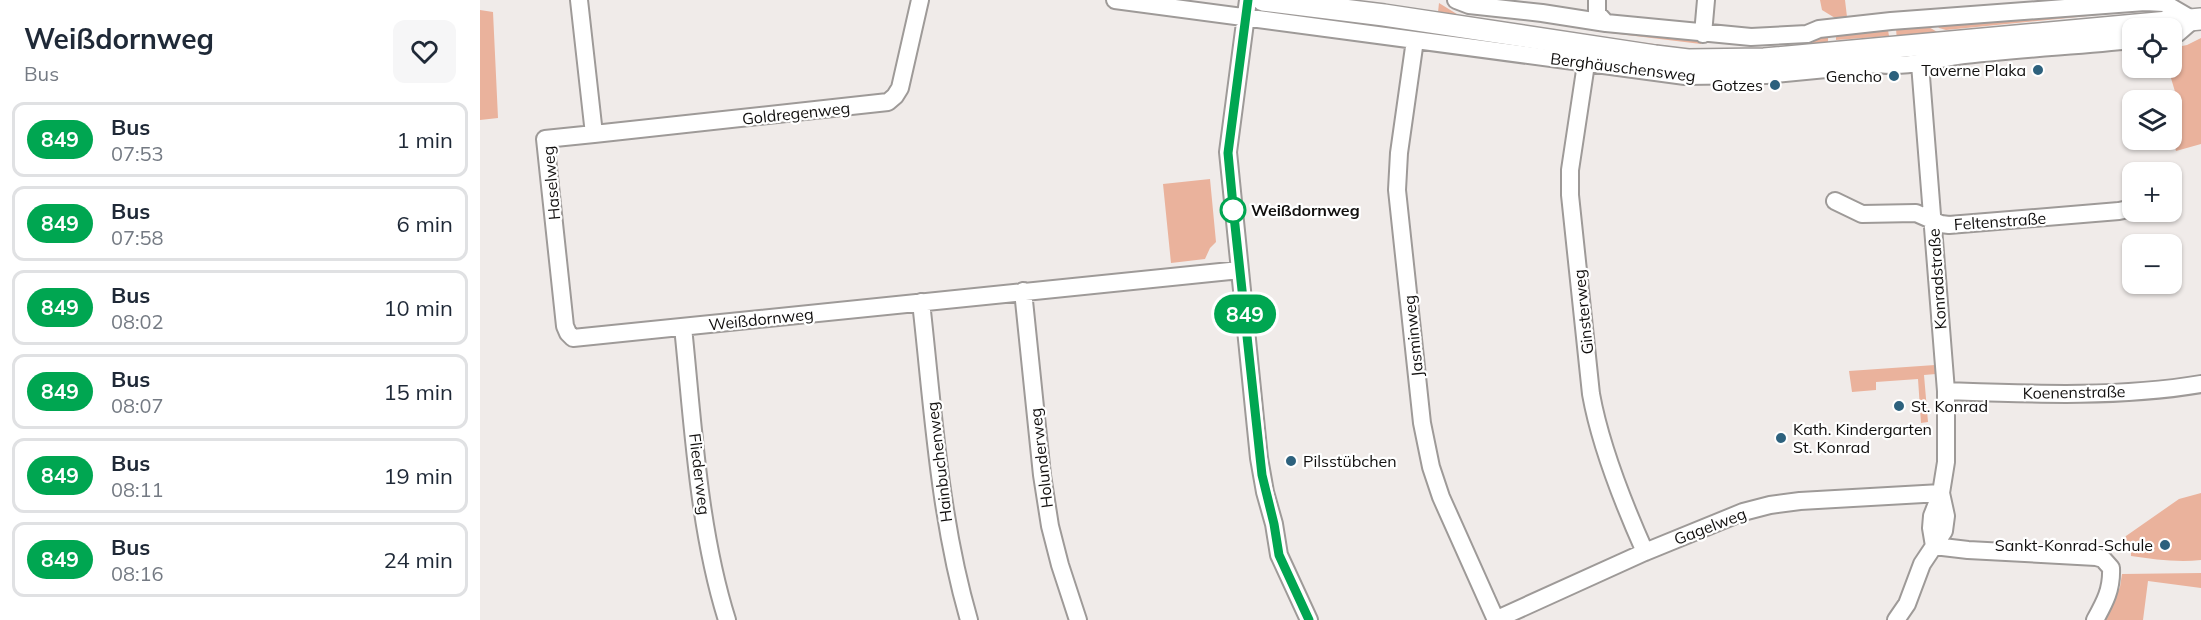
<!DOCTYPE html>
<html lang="en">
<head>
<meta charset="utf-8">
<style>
  :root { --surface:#fff; --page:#f6f6f7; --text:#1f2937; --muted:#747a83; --line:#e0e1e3 }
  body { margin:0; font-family:Mulish,sans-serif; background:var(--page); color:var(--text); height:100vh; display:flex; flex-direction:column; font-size:22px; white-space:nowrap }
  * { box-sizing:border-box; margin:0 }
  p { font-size:20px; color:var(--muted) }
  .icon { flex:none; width:33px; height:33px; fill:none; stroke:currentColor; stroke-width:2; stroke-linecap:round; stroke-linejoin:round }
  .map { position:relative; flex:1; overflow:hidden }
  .sheet { display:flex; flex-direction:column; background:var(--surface); width:480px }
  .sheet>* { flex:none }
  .badge { padding:0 12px; border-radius:20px; font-size:21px; line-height:39px }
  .tools { position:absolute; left:1642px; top:18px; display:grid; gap:12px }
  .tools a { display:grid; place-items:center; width:60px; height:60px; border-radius:12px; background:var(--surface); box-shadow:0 2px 4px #0004; font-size:30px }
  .map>.badge { position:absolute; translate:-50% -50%; box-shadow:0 0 0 3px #fff }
  .round { display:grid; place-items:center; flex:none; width:63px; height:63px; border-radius:12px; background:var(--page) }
  .overview { display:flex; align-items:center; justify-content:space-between; height:102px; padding:0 24px }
  h1 { font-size:28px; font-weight:700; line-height:45px }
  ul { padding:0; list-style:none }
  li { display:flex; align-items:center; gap:18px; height:75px; margin:0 12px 9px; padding:0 12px; border:3px solid var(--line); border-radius:12px }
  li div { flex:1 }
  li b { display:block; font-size:22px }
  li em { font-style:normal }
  li .badge { min-width:66px; font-weight:700; text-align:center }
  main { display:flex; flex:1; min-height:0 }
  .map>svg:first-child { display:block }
  .green { fill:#eab29c }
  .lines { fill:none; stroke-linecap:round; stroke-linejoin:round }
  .minor-casing { stroke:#9e9a98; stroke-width:20 }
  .major-casing { stroke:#9e9a98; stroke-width:24 }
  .minor { stroke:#fff; stroke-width:16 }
  .major { stroke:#fff; stroke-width:21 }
  .line-casing { stroke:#fff; stroke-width:14 }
  .line { stroke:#00a651; stroke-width:9 }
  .poi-dot { fill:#2d617d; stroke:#fff; stroke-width:2 }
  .stop-dot { fill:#fff; stroke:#00a651; stroke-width:3 }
  .labels { text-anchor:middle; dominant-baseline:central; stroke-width:4.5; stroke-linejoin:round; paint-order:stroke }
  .street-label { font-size:16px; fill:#110f0e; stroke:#fff }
  .poi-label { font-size:16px; fill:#110f0e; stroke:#fff; text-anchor:end }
  .stop-label { font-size:16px; font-weight:bold; fill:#110f0e; stroke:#fff; text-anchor:start }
</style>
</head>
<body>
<main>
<section class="sheet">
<div class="overview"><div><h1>Weißdornweg</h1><p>Bus</p></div><a class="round"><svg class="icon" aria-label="heart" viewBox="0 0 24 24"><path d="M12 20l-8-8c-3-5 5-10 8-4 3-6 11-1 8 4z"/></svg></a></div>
<ul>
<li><span class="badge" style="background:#00a651;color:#fff">849</span><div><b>Bus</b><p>07:53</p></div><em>1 min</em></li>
<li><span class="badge" style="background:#00a651;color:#fff">849</span><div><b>Bus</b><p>07:58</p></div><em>6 min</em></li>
<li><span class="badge" style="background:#00a651;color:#fff">849</span><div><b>Bus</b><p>08:02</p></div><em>10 min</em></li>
<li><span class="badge" style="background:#00a651;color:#fff">849</span><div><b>Bus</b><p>08:07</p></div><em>15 min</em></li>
<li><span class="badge" style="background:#00a651;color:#fff">849</span><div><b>Bus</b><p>08:11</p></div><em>19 min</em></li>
<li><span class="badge" style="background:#00a651;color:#fff">849</span><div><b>Bus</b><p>08:16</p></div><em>24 min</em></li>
</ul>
</section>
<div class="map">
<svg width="1721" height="620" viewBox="0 0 1721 620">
  <rect width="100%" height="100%" fill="#f0ebe9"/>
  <path class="green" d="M 1340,0 L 1365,0 L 1367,17 L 1355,18 L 1342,10 Z
    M 959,3 L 980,16 L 1005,21 L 1203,48 L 1259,51 L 1322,47 L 1335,39 L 1348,37 L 1348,46 L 1261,53 L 1223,52 L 991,21 L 958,12 Z
    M 0,10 L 13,12 L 18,118 L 0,120 Z
    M 1668,10 L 1466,30 L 1459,28 L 1456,24 Z
    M 1115,26 L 1221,39 L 1221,44 L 1114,31 Z
    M 1447,26 L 1459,33 L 1417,40 L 1416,29 Z
    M 1408,30 L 1409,36 L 1356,40 L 1356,35 Z
    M 1721,38 L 1721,144 L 1696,151 C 1691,133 1689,112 1696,95 L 1688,68 L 1692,68 L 1692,48 L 1707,45 Z
    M 730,179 L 736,242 L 730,248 L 725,259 L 691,263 L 683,184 Z
    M 1455,365 L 1456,374 L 1444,375 L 1448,422 L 1441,423 L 1438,379 L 1396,382 L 1396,390 L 1372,392 L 1369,371 Z
    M 1721,493 L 1721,560 C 1697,563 1674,559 1651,556 L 1651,551 L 1640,551 L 1646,536 L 1699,499 Z
    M 1721,573 L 1721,588 L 1668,581 L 1663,620 L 1625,620 L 1640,587 L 1642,574 Z"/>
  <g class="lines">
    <defs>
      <path id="minor" d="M 99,0 L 114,134 L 65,139 L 85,326 L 88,333 L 93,338 L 760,270
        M 635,0 L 1205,76 L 1286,75 L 1398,64 C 1426,68 1450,60 1477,56 C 1535,49 1594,46 1653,40
        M 768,0 L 748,152 L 779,458 L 785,492 L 794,524 L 799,555 L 829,620
        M 976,0 L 989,5 L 1062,13 L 1126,23 L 1271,37 L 1327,34 L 1339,29 L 1411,21 L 1665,2 L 1684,3 L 1713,20 L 1698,33 L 1692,35
        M 1117,0 L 1117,13 L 1126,23
        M 1223,34 L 1226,0
        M 935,40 L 919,153 L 917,190 L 942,423 L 951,467 L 961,497 L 1016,620
        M 1106,64 L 1090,170 L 1090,195 L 1111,394 C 1120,444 1144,505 1165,552
        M 1440,64 L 1466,391 L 1466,462 L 1461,493 L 1452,516 L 1451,528 L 1454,546
        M 114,134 L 408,102 L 415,96 L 420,88 L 440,0
        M 1355,201 L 1382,214 L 1436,213 L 1461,224 L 1469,225 L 1639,211 L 1653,208
        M 543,291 L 562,475 L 570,526 L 580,565 L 598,620
        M 441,302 C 453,408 459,517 489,620
        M 203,327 C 213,423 218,528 247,620
        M 1466,391 C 1551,394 1637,398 1721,384
        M 1454,546 L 1488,550 L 1616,557 L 1623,559 L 1631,568 C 1632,589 1625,602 1615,620
        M 1015,620 L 1165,552 L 1263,512 L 1290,505 L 1320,501 L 1461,493
        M 1416,620 L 1427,604 L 1442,564 L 1464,531 L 1466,516 L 1461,493"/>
      <path id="major" d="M 783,0 L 904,15 L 1175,56 L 1208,60 L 1284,59 L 1721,19"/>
    </defs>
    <use href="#minor" class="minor-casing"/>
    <use href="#major" class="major-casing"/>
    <use href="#minor" class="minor"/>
    <use href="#major" class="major"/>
  </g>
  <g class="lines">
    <defs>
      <path id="line" d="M 768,0 L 748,153 L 754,216 L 782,475 L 794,524 L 799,555 L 829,620"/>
    </defs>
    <use href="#line" class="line-casing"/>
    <use href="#line" class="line"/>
  </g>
  <g class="poi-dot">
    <circle cx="1558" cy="70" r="6"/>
    <circle cx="1414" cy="76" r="6"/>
    <circle cx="1295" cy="85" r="6"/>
    <circle cx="1419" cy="406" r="6"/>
    <circle cx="1301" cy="438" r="6"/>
    <circle cx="811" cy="461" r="6"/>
    <circle cx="1685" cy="545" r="6"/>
  </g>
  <circle class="stop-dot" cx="753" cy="210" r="12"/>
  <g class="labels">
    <g class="street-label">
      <text transform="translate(1143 67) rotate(7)">Berghäuschensweg</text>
      <text transform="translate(316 113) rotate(-6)">Goldregenweg</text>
      <text transform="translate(71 183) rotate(-95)">Haselweg</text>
      <text transform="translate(1520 221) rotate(-4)">Feltenstraße</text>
      <text transform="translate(1457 279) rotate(-94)">Konradstraße</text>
      <text transform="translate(1103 312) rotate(-96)">Ginsterweg</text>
      <text transform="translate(281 319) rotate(-6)">Weißdornweg</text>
      <text transform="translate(933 336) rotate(-96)">Jasminweg</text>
      <text transform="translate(1594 392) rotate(-1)">Koenenstraße</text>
      <text transform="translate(561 458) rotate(-97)">Holunderweg</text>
      <text transform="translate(459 462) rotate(-97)">Hainbuchenweg</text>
      <text transform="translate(220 474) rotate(83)">Fliederweg</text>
      <text transform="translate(1230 526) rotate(-21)">Gagelweg</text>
    </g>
    <g class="poi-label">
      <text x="1546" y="70">Taverne Plaka</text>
      <text x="1402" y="76">Gencho</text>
      <text x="1283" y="85">Gotzes</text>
      <text x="1431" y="406" text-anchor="start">St. Konrad</text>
      <text x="1313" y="429" text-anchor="start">Kath. Kindergarten<tspan x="1313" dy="18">St. Konrad</tspan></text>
      <text x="823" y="461" text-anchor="start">Pilsstübchen</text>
      <text x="1673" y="545">Sankt-Konrad-Schule</text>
    </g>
    <g class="stop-label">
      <text x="771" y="210">Weißdornweg</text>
    </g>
  </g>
</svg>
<div class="tools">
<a><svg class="icon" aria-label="locate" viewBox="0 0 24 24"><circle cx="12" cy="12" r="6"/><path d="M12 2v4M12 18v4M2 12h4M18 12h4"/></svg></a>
<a><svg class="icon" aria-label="layers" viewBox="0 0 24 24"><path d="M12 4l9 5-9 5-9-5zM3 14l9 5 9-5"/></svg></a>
<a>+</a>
<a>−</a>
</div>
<b class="badge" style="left:765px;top:314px;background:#00a651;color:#fff">849</b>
</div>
</main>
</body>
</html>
